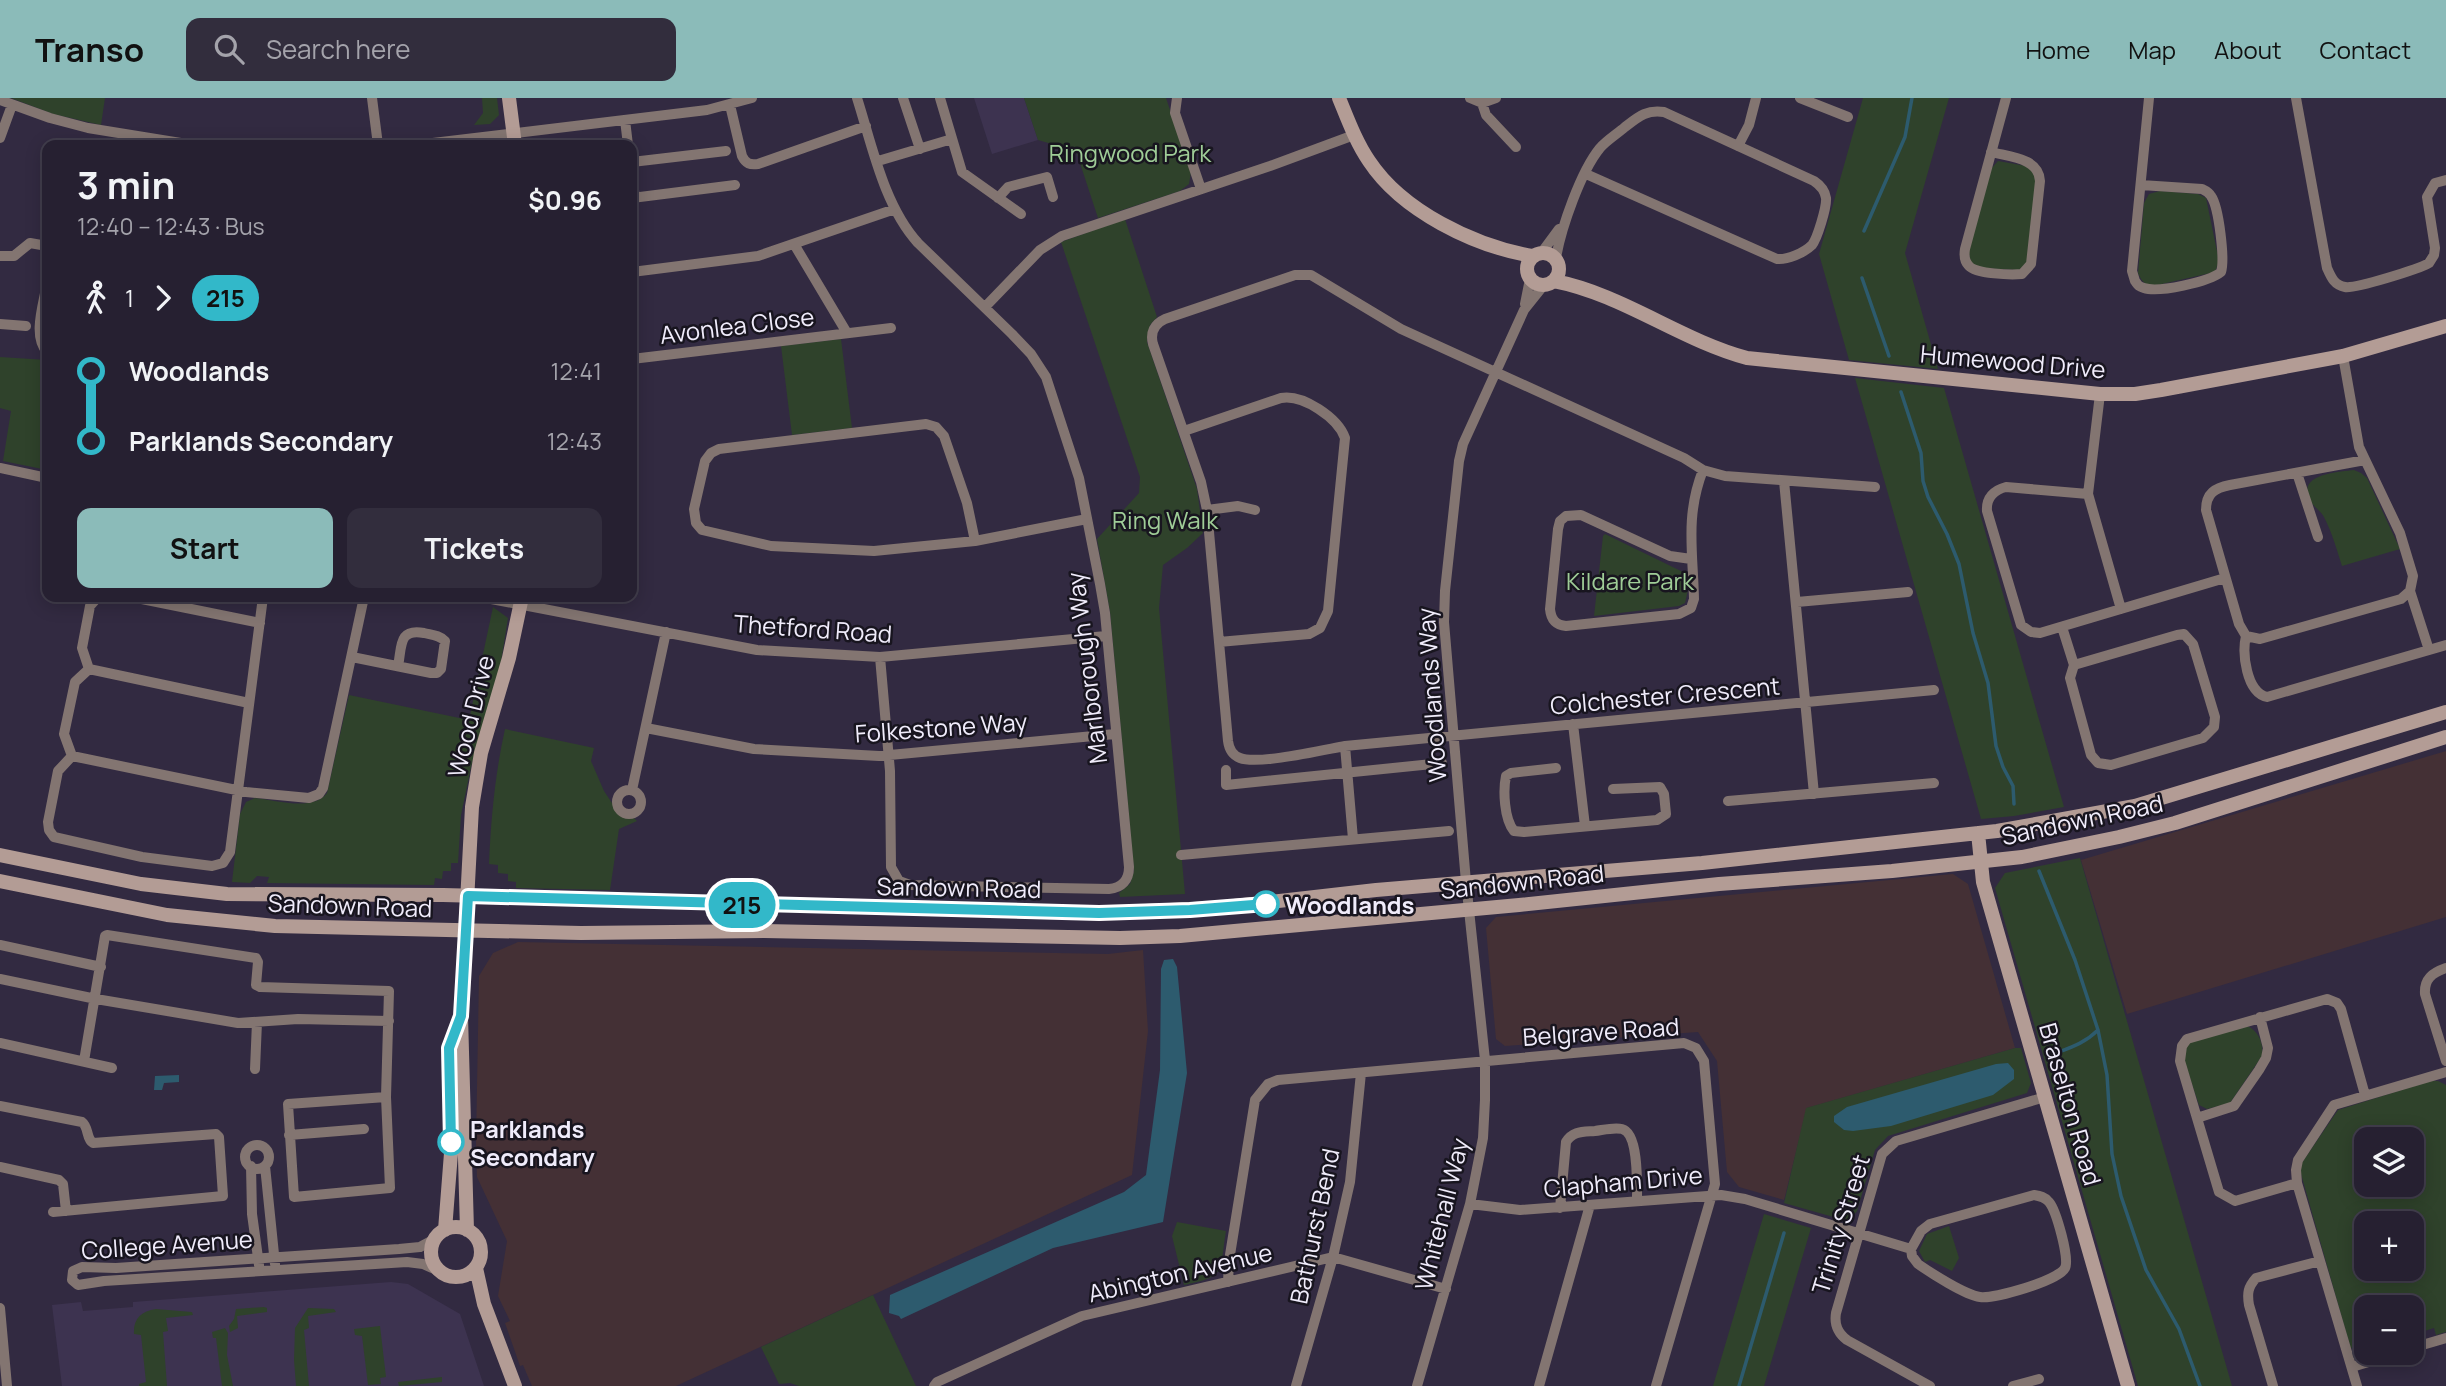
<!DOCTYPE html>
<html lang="en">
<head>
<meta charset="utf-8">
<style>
  :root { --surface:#262031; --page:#322d3d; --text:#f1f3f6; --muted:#a4a3ab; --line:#423e4d; --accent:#8bbbb9 }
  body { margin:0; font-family:Manrope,sans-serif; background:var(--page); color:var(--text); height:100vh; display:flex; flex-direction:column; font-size:26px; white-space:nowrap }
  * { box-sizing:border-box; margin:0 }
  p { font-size:23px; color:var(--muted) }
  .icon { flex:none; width:38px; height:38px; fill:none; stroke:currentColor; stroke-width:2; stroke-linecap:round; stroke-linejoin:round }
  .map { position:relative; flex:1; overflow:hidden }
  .drawer { position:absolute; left:42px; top:42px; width:595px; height:462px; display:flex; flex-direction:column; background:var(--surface); border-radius:14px; box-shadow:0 4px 18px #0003,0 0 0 2px var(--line) }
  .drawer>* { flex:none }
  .badge { padding:0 14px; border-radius:23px; font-size:24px; line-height:46px }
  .buttons { position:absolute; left:2354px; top:1029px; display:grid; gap:14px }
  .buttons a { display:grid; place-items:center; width:70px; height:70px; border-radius:14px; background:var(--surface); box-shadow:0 4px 18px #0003,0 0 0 2px var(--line); font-size:35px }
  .map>.badge { position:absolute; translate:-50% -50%; box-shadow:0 0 0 4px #fff }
  .legs { display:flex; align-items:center; gap:10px; height:77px; padding:0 35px; font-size:23px }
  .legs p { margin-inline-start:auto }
  .overview { display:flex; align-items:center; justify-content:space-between; height:119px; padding:0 35px }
  h1 { font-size:38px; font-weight:700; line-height:52px }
  .cta { display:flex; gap:14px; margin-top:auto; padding:14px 35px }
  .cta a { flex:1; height:80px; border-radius:14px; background:var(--accent); color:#111; font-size:28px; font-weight:700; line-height:80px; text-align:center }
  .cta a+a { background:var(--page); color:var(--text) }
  ul { padding:0 35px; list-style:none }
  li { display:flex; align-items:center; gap:24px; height:70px; font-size:26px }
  li i { display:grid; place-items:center; width:10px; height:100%; margin:0 9px; background:currentColor }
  li i::after { content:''; width:18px; height:18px; margin:-9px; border:5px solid; border-radius:50%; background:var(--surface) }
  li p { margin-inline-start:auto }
  li:first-child i { background:linear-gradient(#0000 50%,currentColor 0) }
  li:last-child i { background:linear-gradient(currentColor 50%,#0000 0) }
  header { display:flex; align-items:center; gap:42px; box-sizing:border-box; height:98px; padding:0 35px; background:var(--accent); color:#111 }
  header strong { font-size:33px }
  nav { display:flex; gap:38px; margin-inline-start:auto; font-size:24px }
  .search { width:490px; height:63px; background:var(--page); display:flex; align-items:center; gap:18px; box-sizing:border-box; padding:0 24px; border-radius:14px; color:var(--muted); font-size:26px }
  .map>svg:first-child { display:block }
  .commercial { fill:#443035 }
  .built { fill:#3d3350 }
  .green { fill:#2f422b; fill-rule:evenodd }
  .water { fill:#2d5b6e }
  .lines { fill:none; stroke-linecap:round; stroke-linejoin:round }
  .stream { stroke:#2d5b6e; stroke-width:3.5 }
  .street { stroke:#837571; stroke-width:10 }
  .secondary { stroke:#b39c95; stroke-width:14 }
  .line-1-casing { stroke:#fff; stroke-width:16 }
  .line-1 { stroke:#32b8c9; stroke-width:10 }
  .stop-1-dot { fill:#fff; stroke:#32b8c9; stroke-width:3.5 }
  .labels { text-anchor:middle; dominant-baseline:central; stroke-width:5; stroke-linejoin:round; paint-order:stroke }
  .park-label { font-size:24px; fill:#9fcd97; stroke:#18151f }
  .street-label { font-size:24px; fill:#f0ecfb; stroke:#18151f }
  .stop-label { font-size:24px; font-weight:bold; fill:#f0ecfb; stroke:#18151f; text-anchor:start }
</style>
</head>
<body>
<header>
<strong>Transo</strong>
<div class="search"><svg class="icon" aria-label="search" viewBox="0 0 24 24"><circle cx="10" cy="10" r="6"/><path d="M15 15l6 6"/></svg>Search here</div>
<nav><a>Home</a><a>Map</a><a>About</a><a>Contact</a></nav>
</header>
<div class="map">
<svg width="2446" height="1288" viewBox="0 0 2446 1288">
  <rect width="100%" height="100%" fill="#322a41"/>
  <path class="commercial" d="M 2446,653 L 2446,819 L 2127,916 L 2081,762 Z
    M 1953,776 L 1968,786 L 2015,950 L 1807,1010 L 1784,1102 L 1739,1089 L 1727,1074 L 1717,963 L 1698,934 L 1505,948 L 1496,941 L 1486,830 L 1496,819 Z
    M 518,844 L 1108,856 L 1143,852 L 1148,933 L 1132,1077 L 676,1288 L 532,1288 L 523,1267 L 520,1268 L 505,1225 L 510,1223 L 498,1198 L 507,1143 L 477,1079 L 476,1045 L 479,878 L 493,855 Z"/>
  <path class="built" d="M 974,0 L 1024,0 L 1038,42 L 992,56 Z
    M 391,1184 L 408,1186 L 460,1216 L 484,1288 L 62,1288 L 52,1207 L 81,1204 L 83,1213 L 133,1209 L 133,1204 Z"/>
  <path class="green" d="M 11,0 L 105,0 L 101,27 L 53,16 Z
    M 482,0 L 497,0 L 499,17 L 490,26 L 474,27 L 483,15 Z
    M 1024,0 L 1166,0 L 1191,74 L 1189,86 L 1180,93 L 1098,120 L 1076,53 L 1038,42 Z
    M 1863,0 L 1949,0 L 1905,155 L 1938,271 L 1849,262 L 1819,156 Z
    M 1998,63 L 2032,69 L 2036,80 L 2030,161 L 2019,172 L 1979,170 L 1971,165 L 1968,152 L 1990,72 Z
    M 2160,93 L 2198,96 L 2206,100 L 2219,163 L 2215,174 L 2153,188 C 2144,187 2141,182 2138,175 L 2144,105 L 2149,96 Z
    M 1125,121 L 1157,219 L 1150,227 L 1147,244 L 1197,391 L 1203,435 L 1187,450 L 1163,467 L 1159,510 L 1185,796 L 1120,799 L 1119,795 L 1130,786 L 1134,773 L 1110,514 L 1097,441 L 1139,395 L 1140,379 L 1061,144 Z
    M 841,241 L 852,330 L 792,337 L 781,248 Z
    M 0,259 L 47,262 L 47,372 L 3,363 L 11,313 L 0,310 Z
    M 1855,280 L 1944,290 L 2064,709 L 2014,718 L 1981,721 Z
    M 2354,372 L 2361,375 L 2367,380 L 2400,451 L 2342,468 C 2337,452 2332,435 2325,421 C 2322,414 2315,410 2311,404 C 2294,376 2338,374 2354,372 Z
    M 1605,436 L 1683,474 L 1688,492 L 1685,505 L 1679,508 L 1594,518 L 1603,438 Z
    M 493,509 L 508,520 L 500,570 L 471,669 L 461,717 L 458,765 L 451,765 L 451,773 L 443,773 L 442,781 L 435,780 L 434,787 L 267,785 L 269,779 L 257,778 L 250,785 L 232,784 L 240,716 L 246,704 L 255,700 C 275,702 313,714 327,695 L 349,597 L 469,622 Z
    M 505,631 L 594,650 L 591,663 L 604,693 L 620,717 L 634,720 L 637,723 L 619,731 L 610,792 L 516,790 L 516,784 L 508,783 L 508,776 L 498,775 L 498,767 L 489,766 C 491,720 495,676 505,631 Z
    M 2080,760 L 2232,1288 L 2138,1288 L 1995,790 L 2005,775 Z
    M 2247,928 C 2259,933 2264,946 2262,958 L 2230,1005 L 2207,1011 L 2199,1007 L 2183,959 L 2186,948 L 2193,943 Z
    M 2015,950 L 2021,950 L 2031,985 L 2027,995 L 1888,1038 L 1875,1052 L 1857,1113 L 1852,1120 L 1844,1122 L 1784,1105 L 1806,1010 Z
    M 2430,983 L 2438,983 L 2446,987 L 2446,1234 L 2436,1237 L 2434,1230 L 2412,1237 L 2412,1209 L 2366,1209 L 2366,1255 L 2379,1255 C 2367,1259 2358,1260 2350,1248 L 2301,1076 L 2301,1066 L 2338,1012 ZM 2366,1041 L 2412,1041 L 2412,1087 L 2366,1087 ZM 2366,1125 L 2412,1125 L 2412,1171 L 2366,1171 Z
    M 1764,1116 L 1811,1130 L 1764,1288 L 1713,1288 Z
    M 1177,1124 L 1226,1133 C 1219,1174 1228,1178 1184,1187 L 1172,1138 Z
    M 1949,1128 L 1959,1160 L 1952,1173 L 1930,1162 L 1925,1164 L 1919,1153 L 1927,1136 Z
    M 873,1197 L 916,1288 L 799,1288 L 790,1285 L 779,1286 L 761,1249 Z
    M 264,1209 L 267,1210 L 267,1214 L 237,1218 L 238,1230 L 230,1234 L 229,1228 L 234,1221 L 236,1211 Z
    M 308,1210 L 334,1211 L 336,1214 L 308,1218 L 309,1230 L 304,1232 L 309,1288 L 296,1288 L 294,1262 L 295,1230 Z
    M 156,1211 L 192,1214 L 193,1217 L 166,1220 L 168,1233 L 163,1234 L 167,1288 L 139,1288 L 139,1286 L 146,1284 L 141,1237 L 134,1236 C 133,1221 141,1213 156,1211 Z
    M 380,1228 L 386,1279 L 380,1280 L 381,1286 L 368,1287 L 362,1238 L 355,1237 L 354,1231 Z
    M 225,1230 L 228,1235 L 227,1257 L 233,1288 L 222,1288 L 216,1240 L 213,1240 L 212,1234 Z
    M 442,1279 L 442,1284 L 399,1288 L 398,1284 Z"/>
  <path class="water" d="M 1173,861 L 1177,869 L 1187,975 L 1163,1124 L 1053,1150 L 901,1221 L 899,1218 L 889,1215 L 890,1197 L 1124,1094 L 1146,1077 L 1160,972 L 1161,871 L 1164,862 Z
    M 2008,965 L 2014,972 L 2014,981 L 1993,997 L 1891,1028 L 1853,1033 L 1844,1032 L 1834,1024 L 1834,1018 L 1847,1009 L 1996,966 Z
    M 179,977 L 179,984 L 164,985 L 162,992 L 154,992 L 155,978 Z"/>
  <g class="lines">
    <path class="stream" d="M 1864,133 L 1905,39 L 1912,0
      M 1862,180 L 1889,258
      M 1901,294 L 1921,355 L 1923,383 L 1928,399 L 1947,436 L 1959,466 L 1973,535 L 1988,585 L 1996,648 L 2003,669 L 2013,688 L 2014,706
      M 2039,773 L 2075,862 L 2098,932 L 2107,977 L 2112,1056 L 2121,1098 L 2146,1172 L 2179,1231 L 2200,1288
      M 2051,957 C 2069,950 2084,946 2098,932
      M 1739,1288 L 1784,1135"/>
    <path class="street" d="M 372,0 L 378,47
      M 857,0 C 872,47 884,108 918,145 L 1012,236 L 1031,256 L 1046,279 L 1079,380 L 1100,486 L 1105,515 L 1129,769 C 1129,782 1122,790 1109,791 L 910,787 L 899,783 L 891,769 L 890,673 L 880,559
      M 903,0 L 920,51
      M 940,0 L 962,74 L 1021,116
      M 1177,0 L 1175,15 L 1201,91
      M 1470,0 L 1482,5 L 1496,0
      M 1800,0 L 1848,19
      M 2296,0 L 2327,170 C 2331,179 2334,187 2345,189 C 2355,191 2419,171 2429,165 L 2434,157 L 2435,150 L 2427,99 L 2435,85 L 2446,82
      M 0,2 L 50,20 L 88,30 L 193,47
      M 1482,5 L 1486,17 L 1516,49
      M 730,7 L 742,58 C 746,66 750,67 758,66 L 866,28
      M 625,22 L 628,47
      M 0,40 L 12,7
      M 416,47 L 707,12 L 752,0
      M 1738,48 L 1749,27 L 1756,0
      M 1991,54 C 2010,59 2039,60 2040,83 L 2031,166 L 2022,176 C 2011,177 1976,176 1969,168 C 1964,163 1964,157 1965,151 L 2006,0
      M 878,63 L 952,41
      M 632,64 L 726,53
      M 632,77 L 635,100
      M 2141,87 L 2202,91 C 2206,93 2209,94 2211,98 C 2219,109 2225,162 2221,174 C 2209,184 2158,195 2144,190 C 2138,188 2138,187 2135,183 L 2132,173 L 2149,0
      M 632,100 L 735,87
      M 998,100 L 1008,89 L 1047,79 L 1053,99
      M 794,146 L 847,235
      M 1542,154 L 1559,131
      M 0,158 L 14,158 L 30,145 L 47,148
      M 1556,160 C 1561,130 1581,73 1600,50 C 1607,42 1617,36 1625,29 C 1638,19 1647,11 1664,14 L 1814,83 C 1820,87 1825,93 1826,100 C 1827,109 1817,141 1812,147 C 1804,155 1787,162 1777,161 L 1586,76
      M 632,174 L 758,158 L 895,111
      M 47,185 C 44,205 32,238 47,254
      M 1525,206 L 1530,181
      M 985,209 L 1040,152 L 1062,138 L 1270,68 L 1354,37
      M 0,226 L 26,228
      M 2343,258 L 2359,349 L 2400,435 L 2413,478 L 2410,493 L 2401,501 L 2260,541 L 2246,538 L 2239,526 L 2206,412 C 2206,395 2215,390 2230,387 L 2365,362
      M 632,261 L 891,230
      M 2100,296 L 2088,396 L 2006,389 C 1994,392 1986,400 1987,413 L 2021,527 L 2031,534 L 2040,535 L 2225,480
      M 1184,333 L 1281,300 C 1303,296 1338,320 1345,340 L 1328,513 L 1320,530 L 1309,536 L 1219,544
      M 0,370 L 47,380
      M 2297,375 L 2318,439
      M 1784,383 L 1814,696
      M 1875,389 L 1725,378 L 1703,372 L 1684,360 L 1401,231 L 1311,177 L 1295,177 L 1165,221 C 1154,226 1150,235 1153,246 L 1201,384 L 1207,412 L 1228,643 C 1229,651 1232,657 1240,660 C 1258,667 1323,652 1345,648 L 1934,592
      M 2088,396 L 2121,511
      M 1207,412 L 1238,408 L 1255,412
      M 975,443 L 967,405 L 944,338 L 936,329 L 926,326 L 719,351 L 711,355 L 705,363 L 694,411 L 696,425 L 702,432 L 771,448 L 874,453 L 975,443 L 1087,421
      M 1691,461 L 1670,458 L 1581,417 L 1566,418 L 1560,423 L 1558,431 L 1550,511 C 1551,522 1556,527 1566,528 L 1679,516 L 1691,510 L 1694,501 C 1693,454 1685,418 1703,372
      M 2410,493 L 2429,552
      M 98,499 L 90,508 L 82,550 L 89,571 L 75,584 L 64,636 L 72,658 L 246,694 L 309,700 L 319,696 L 323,690 L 364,499
      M 132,499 L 260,525
      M 481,499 L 757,552 L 880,559 L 1106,538
      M 1797,504 L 1908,494
      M 2062,529 L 2074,567 L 2070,580 L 2091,657 L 2098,665 L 2111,667 L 2203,640 L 2214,629 L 2215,619 L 2193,546 L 2184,536 L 2177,537 L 2074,567
      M 2246,538 C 2242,555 2246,594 2267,599 L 2446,547
      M 352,559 L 431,575 L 437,575 L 441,571 L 445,543 C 439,537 432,537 424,535 C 398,530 402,549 398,568
      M 89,571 L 249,605
      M 1573,626 L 1585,728
      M 646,630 L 754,651 L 879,658 L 1115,636
      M 1345,648 L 1353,741
      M 72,658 L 58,673 L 48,724 L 49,732 L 54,739 L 142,759 L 212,768 L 223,765 L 230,754 L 263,499
      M 1556,670 L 1511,675 L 1506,678 C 1503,692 1504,721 1514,733 L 1524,734 L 1657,722 L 1666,716 L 1664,696 L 1660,689 L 1613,691
      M 1226,672 L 1226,687 L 1442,665
      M617 704a12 12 0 1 1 24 0a12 12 0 1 1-24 0Z
      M 632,692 L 666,534
      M 1728,703 L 1934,685
      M 1181,757 L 1449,733
      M 0,847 L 101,869
      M 2446,870 C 2432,875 2424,881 2425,896 L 2446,963
      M 0,881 L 96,901 L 238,925 L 298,921 L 389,923
      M 0,945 L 112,970
      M 84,963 L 105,838 L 107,837 L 256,860 L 258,864 L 256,887 L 260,889 L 389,893 L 386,999 L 390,1090 L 294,1099 L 288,1006 L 386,999
      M 255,971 L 257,924
      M 0,1008 L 82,1024 C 89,1029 86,1041 93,1045 L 216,1036 L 219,1039 L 223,1098 L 53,1114
      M 2197,1020 L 2234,1008 L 2259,972 L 2266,960 L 2268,950 L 2260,919
      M 289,1037 L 364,1031
      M245 1059a12 12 0 1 1 24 0a12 12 0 1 1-24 0Z
      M 251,1068 L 252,1116 L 259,1167
      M 265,1068 L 275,1166
      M 0,1069 L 59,1082 L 63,1086 L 66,1113
      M 2297,1085 L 2235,1103 L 2219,1094 L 2180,963 L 2182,948 L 2187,941 L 2327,901 L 2337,905 L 2341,911 L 2365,997
      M 1470,1106 L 1520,1112 L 1721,1097 L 1745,1101 L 1911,1151 L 1921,1133 L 1930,1126 L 2034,1097 C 2040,1098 2045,1099 2049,1104 C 2056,1112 2070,1161 2065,1170 C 2058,1183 1994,1201 1980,1199 C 1965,1197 1931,1175 1918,1166 L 1912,1158 L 1911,1151
      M 1560,1110 L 1566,1044 C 1573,1033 1582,1034 1595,1033 C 1603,1032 1614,1029 1622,1031 C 1639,1035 1637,1088 1637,1103
      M 435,1141 L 420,1149 L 399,1151 L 116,1170 L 82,1169 L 73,1173 L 72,1182 L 78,1187 L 104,1183 L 407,1164 L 423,1166 L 441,1174
      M 1228,1184 L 1229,1163 L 1255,1002 L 1268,986 L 1278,982 L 1684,945 L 1696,950 L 1704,963 L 1715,1086 L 1656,1288
      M 0,1210 L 7,1288
      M 2412,1250 L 2446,1240
      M 2352,1269 L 2398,1255
      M 934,1288 L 937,1284 L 1082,1218 L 1333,1159 L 1446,1191
      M 1296,1288 L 1333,1159 L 1350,1084 L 1361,975
      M 1417,1288 L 1470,1106 L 1483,1040 L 1485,1002 L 1485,962 L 1466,784 L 1444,524 L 1445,493 L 1459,363 L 1463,346 L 1524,212 L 1544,187
      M 1539,1288 L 1590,1107
      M 1930,1288 L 1847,1242 C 1838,1235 1834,1227 1836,1215 L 1882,1056 L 1896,1043 L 2045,999
      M 2013,1288 L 2039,1281
      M 2273,1288 L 2249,1207 C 2247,1195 2248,1189 2256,1180 L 2320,1163
      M 2357,1288 L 2297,1085 L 2296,1072 L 2298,1062 L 2334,1007 L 2446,974"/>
    <path class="secondary" d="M 509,0 L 515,47
      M 1339,0 C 1348,22 1356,44 1369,63 C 1402,113 1474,148 1532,158
      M1527 171a16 16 0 1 1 32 0a16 16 0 1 1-32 0Z
      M 1554,183 C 1622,196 1680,242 1747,260 L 2100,296 L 2135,296 L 2161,292 L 2343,258 L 2446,228
      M 1978,735 L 1983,784 L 2128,1288
      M 0,757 L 141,786 L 227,796 L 443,797 L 1099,815 L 1216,810 L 1376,792 L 1702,765 L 1997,733 L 2135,708 L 2446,614
      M 0,783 L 167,817 L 275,828 L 581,835 L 764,833 L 1120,840 L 1180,838 L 1519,807 L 1719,786 L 1892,773 L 2022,759 L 2119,739 L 2175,725 L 2446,639
      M431 1154a25 25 0 1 1 50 0a25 25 0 1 1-50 0Z
      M 445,1132 L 451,1055 L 449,950 L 459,925
      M 467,1132 L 461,918 L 472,709 L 481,655 L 509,560 L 522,499
      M 476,1170 L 484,1206 L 515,1288"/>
  </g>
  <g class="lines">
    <defs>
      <path id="line-1" d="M 451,1044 L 449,950 L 461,918 L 468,798 L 1099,815 L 1190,812 L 1266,806"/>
    </defs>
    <use href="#line-1" class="line-1-casing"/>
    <use href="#line-1" class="line-1"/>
  </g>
  <g class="stop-1-dot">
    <circle cx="1266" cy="806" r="12"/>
    <circle cx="451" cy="1044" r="12"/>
  </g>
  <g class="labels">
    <g class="park-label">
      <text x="1130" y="54">Ringwood Park</text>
      <text x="1165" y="421">Ring Walk</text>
      <text x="1630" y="482">Kildare Park</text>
    </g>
    <g class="street-label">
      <text transform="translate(737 227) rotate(-7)">Avonlea Close</text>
      <text transform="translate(2013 263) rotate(5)">Humewood Drive</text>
      <text transform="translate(813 530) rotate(4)">Thetford Road</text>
      <text transform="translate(1086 570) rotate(-97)">Marlborough Way</text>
      <text transform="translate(1431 597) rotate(-94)">Woodlands Way</text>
      <text transform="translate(1665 597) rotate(-5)">Colchester Crescent</text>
      <text transform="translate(470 618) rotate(-76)">Wood Drive</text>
      <text transform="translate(941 629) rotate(-4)">Folkestone Way</text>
      <text transform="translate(2082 721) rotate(-12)">Sandown Road</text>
      <text transform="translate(1522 783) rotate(-6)">Sandown Road</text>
      <text transform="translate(959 789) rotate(1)">Sandown Road</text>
      <text transform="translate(350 807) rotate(2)">Sandown Road</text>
      <text transform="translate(1601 933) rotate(-4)">Belgrave Road</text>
      <text transform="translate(2071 1006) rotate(74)">Braselton Road</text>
      <text transform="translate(1623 1083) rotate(-5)">Clapham Drive</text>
      <text transform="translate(1441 1116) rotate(-76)">Whitehall Way</text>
      <text transform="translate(1840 1126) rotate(-73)">Trinity Street</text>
      <text transform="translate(1314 1128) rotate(-78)">Bathurst Bend</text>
      <text transform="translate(167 1146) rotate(-4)">College Avenue</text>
      <text transform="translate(1180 1174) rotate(-13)">Abington Avenue</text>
    </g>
    <g class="stop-label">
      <text x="1285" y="806">Woodlands</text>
      <text x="470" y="1030">Parklands<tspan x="470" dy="28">Secondary</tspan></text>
    </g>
  </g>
</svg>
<div class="buttons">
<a><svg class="icon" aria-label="layers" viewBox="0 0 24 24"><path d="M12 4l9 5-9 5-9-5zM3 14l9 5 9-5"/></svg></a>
<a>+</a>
<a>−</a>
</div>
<b class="badge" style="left:742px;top:807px;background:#32b8c9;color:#111">215</b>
<section class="drawer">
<div class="overview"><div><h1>3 min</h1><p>12:40 – 12:43 · Bus</p></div><b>$0.96</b></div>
<div class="legs"><svg class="icon" aria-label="walk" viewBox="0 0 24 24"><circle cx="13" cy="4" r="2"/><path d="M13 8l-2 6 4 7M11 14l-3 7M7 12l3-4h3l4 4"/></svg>1<svg class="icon" aria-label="forward" viewBox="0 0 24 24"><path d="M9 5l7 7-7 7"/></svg><b class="badge" style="background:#32b8c9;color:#111">215</b></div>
<ul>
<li><i style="color:#32b8c9"></i><b>Woodlands</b><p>12:41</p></li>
<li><i style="color:#32b8c9"></i><b>Parklands Secondary</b><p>12:43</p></li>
</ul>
<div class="cta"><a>Start</a><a>Tickets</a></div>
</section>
</div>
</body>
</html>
